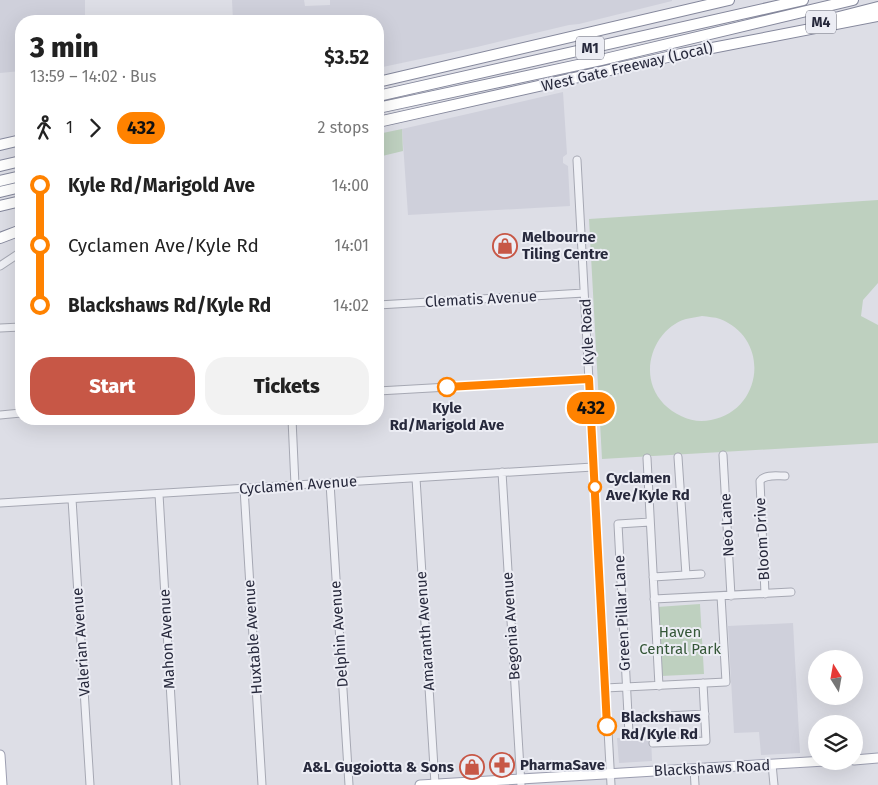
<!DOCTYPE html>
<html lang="en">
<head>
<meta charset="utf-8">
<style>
  :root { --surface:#fff; --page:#f2f2f2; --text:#222; --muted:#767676; --accent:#c75746 }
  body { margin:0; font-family:"Fira Sans",sans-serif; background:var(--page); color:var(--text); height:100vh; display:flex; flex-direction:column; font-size:19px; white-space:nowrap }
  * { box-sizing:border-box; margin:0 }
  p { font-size:16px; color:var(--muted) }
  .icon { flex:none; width:28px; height:28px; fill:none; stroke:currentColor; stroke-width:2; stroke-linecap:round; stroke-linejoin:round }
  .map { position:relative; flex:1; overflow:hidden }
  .drawer { position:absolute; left:15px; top:15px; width:369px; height:410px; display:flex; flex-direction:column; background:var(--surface); border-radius:20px; box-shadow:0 5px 20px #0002 }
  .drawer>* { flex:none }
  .badge { padding:0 10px; border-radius:16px; font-size:18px; line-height:32px }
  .needle { width:32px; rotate:349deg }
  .tools { position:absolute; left:808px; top:650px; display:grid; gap:10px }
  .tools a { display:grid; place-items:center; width:55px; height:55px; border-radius:50%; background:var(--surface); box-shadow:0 5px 20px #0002; font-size:25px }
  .map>.badge { position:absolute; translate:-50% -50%; box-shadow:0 0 0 2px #fff }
  .legs { display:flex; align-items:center; gap:8px; height:55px; padding:0 15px; font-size:16px }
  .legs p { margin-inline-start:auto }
  .summary { display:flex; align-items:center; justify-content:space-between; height:85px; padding:0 15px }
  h1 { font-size:28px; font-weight:800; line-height:38px }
  .action { display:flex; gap:10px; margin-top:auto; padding:10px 15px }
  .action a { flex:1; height:58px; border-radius:20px; background:var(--accent); color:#fff; font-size:20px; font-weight:800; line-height:58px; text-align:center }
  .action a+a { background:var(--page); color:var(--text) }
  ul { padding:0 15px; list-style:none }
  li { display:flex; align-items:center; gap:18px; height:60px; font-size:19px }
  li i { display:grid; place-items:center; width:8px; height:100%; margin:0 6px; background:currentColor }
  li i::after { content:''; width:12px; height:12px; margin:-6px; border:4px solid; border-radius:50%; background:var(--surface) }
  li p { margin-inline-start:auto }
  li:first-child i { background:linear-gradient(#0000 50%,currentColor 0) }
  li:last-child i { background:linear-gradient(currentColor 50%,#0000 0) }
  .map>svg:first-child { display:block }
  .built { fill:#cfd0db }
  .green { fill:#bed0bf; fill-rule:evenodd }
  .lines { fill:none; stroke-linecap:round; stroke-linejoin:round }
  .minor-casing { stroke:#a6a8b3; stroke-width:9 }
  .major-casing { stroke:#9d9fb1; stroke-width:11 }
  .highway-casing { stroke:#85889c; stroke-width:12 }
  .minor { stroke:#eff0f5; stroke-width:7 }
  .major { stroke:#fff; stroke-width:9 }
  .highway { stroke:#fff; stroke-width:10 }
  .line-1-casing { stroke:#fff; stroke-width:11 }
  .line-1 { stroke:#ff8200; stroke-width:8 }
  .stop-1-dot { fill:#fff; stroke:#ff8200; stroke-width:2.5 }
  .labels { text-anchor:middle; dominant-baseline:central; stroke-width:4; stroke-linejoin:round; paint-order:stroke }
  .shield { fill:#ecedf4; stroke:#626473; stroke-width:1 }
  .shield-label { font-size:14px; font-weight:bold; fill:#27293c }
  .street-label { font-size:15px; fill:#27293c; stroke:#ecedf4 }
  .poi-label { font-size:15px; font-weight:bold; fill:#27293c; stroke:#ecedf4; text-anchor:start }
  .stop-label { font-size:15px; font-weight:bold; fill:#27293c; stroke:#ecedf4; text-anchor:start }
  .park-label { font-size:15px; fill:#355738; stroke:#ecedf4 }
</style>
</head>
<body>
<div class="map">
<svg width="878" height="785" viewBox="0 0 878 785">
  <rect width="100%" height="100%" fill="#dddee6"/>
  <path class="built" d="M 0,0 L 85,0 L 85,21 L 21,21 L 21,71 L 0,73 Z
    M 232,0 L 304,0 L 305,6 L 330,5 L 330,0 L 672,0 L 672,1 L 579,24 L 569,25 L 477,47 L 378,68 L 378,21 L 233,21 Z
    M 563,92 L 567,154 L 563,157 L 563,163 L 568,166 L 570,206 L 408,215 L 402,129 Z
    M 793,623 L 800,753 L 761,755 L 759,732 L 734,733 L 728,626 Z
    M 651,736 L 652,761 L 619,763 L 617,738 Z"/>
  <path class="green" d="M 402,129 L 403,151 L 378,157 L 378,134 Z
    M 878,200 L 878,283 L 863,300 L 861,316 L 878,325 L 878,443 L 602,459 L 589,219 ZM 702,316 C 708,317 715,317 720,319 C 771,339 763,410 711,420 C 701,422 691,421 681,416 C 668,410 658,400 653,387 C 643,360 659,327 686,319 C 691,318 697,317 702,316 Z
    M 700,604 L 704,674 L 661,676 L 657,607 Z"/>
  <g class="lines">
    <defs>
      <path id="minor" d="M 577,160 L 611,785
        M 0,266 L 21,252
        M 378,305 L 584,293
        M 0,328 L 21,327
        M 378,391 L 589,379
        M 0,415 L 21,413
        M 292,419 L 295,485
        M 723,455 L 731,596
        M 678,457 L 686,575
        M 647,458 L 659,686
        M 502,472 L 521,785
        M 416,478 L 435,784
        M 330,483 L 349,785
        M 244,488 L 262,785
        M 159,494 L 176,785
        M 72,499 L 90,785
        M 0,503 L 593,467
        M 653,577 L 701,574
        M 765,594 L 760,481 C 765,474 777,476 785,476
        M 654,599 L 791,592
        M 605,688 L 726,682 L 721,596
        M 628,718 L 705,714
        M 629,734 L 618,524 L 650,522
        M 653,743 L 706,741 L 703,683
        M 772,764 L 774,785
        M 694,769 L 695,785"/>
      <path id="major" d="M 0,755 L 2,785
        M 854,760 L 878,758
        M 420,785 L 825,761"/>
      <path id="highway" d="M 835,18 L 878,7
        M 378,82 L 729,0
        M 378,96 L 803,0
        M 378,108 L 601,60 L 853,0
        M 378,122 L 681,54 L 878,16
        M 0,145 L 21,140
        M 0,166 L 21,161
        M 0,181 L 21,176
        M 0,192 L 21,187
        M 0,206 L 21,201
        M 0,238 L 21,230"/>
    </defs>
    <use href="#minor" class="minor-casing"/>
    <use href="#major" class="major-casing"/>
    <use href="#highway" class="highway-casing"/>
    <use href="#minor" class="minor"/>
    <use href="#major" class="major"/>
    <use href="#highway" class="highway"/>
  </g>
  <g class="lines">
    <defs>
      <path id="line-1" d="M 447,387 L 589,379 L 607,726"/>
    </defs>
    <use href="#line-1" class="line-1-casing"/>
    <use href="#line-1" class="line-1"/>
  </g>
  <defs>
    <symbol id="shop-ring" viewBox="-11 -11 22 22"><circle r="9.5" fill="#ecedf4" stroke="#c75746" stroke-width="1.5"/><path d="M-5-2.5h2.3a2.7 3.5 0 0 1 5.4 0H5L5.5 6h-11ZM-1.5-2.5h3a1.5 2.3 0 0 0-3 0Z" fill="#c75746"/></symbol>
    <symbol id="pharmacy-ring" viewBox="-11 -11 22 22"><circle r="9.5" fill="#ecedf4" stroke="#c75746" stroke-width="1.5"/><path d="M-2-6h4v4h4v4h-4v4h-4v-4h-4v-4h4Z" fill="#c75746"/></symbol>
  </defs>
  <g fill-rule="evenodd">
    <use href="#shop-ring" x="491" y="232" width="28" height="28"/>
    <use href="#pharmacy-ring" x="488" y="751" width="28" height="28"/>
    <use href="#shop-ring" x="458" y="753" width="28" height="28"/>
  </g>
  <g class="stop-1-dot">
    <circle cx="447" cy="387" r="9"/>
    <circle cx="595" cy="487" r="6"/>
    <circle cx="607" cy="726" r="9"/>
  </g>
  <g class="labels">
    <g class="shield">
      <rect x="806" y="10.5" width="30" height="23" rx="4"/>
      <rect x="576" y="36.5" width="28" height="23" rx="4"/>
    </g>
    <g class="shield-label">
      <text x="821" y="22">M4</text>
      <text x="590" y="48">M1</text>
    </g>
    <g class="street-label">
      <text transform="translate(627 67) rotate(-13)">West Gate Freeway (Local)</text>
      <text transform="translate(481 299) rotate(-3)">Clematis Avenue</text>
      <text transform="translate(587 332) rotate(-93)">Kyle Road</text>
      <text transform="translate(298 485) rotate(-4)">Cyclamen Avenue</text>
      <text transform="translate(727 525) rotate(-93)">Neo Lane</text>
      <text transform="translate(762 539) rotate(-93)">Bloom Drive</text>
      <text transform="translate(622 613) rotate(-93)">Green Pillar Lane</text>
      <text transform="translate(511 626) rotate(-94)">Begonia Avenue</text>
      <text transform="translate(425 631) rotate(-94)">Amaranth Avenue</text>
      <text transform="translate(339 634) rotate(-94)">Delphin Avenue</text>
      <text transform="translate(253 637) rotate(-94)">Huxtable Avenue</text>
      <text transform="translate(167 639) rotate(-93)">Mahon Avenue</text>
      <text transform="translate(81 642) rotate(-94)">Valerian Avenue</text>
      <text transform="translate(712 768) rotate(-3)">Blackshaws Road</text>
    </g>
    <g class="poi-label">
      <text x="522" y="237">Melbourne<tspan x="522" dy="17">Tiling Centre</tspan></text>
      <text x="520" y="765">PharmaSave</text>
      <text x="454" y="767" text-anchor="end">A&amp;L Gugoiotta &amp; Sons</text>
    </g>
    <g class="stop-label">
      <text x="447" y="408" text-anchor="middle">Kyle<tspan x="447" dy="17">Rd/Marigold Ave</tspan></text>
      <text x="606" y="478">Cyclamen<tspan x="606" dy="17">Ave/Kyle Rd</tspan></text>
      <text x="621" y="717">Blackshaws<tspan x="621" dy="17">Rd/Kyle Rd</tspan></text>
    </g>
    <g class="park-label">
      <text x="680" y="632">Haven<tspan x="680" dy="17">Central Park</tspan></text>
    </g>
  </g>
</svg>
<div class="tools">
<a><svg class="needle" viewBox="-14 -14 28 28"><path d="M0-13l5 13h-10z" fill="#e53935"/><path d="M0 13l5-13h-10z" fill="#767676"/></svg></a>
<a><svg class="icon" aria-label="layers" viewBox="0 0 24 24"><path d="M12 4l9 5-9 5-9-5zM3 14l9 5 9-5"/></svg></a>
</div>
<b class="badge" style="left:591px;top:408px;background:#ff8200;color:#111">432</b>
<section class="drawer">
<div class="summary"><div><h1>3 min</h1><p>13:59 – 14:02 · Bus</p></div><b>$3.52</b></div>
<div class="legs"><svg class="icon" aria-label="walk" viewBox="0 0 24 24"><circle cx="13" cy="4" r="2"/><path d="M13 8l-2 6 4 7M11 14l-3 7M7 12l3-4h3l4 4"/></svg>1<svg class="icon" aria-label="forward" viewBox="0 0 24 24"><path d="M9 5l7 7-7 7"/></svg><b class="badge" style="background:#ff8200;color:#111">432</b><p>2 stops</p></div>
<ul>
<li><i style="color:#ff8200"></i><b>Kyle Rd/Marigold Ave</b><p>14:00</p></li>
<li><i style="color:#ff8200"></i><span>Cyclamen Ave/Kyle Rd</span><p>14:01</p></li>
<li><i style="color:#ff8200"></i><b>Blackshaws Rd/Kyle Rd</b><p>14:02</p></li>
</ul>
<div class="action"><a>Start</a><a>Tickets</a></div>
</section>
</div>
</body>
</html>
